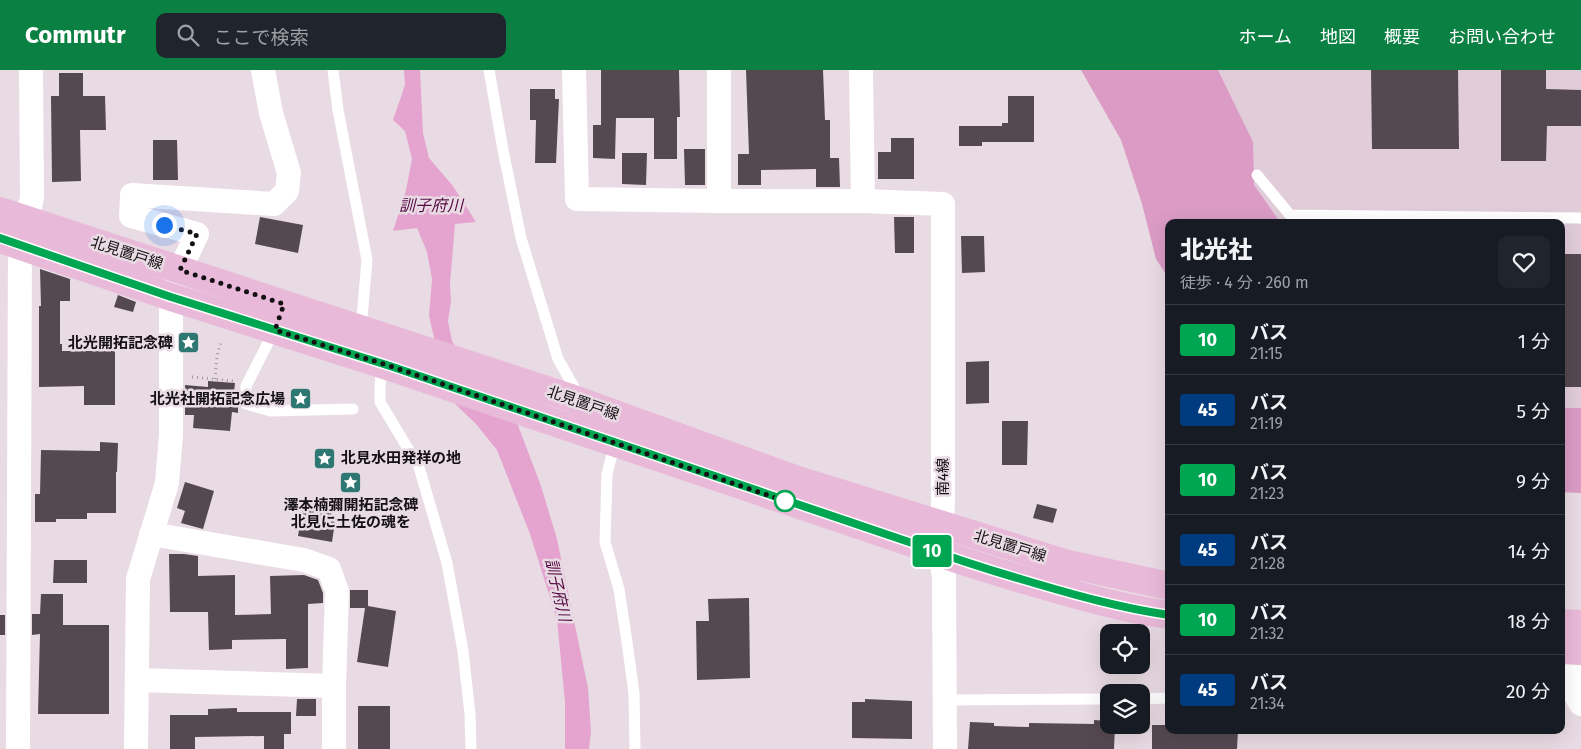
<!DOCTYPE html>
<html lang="ja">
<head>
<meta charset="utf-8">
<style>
  :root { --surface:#171b24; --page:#20242c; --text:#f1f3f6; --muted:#9ea1a6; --line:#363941; --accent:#0b8043 }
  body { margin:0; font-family:"Fira Sans","Noto Sans JP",sans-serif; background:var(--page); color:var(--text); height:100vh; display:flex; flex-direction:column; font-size:19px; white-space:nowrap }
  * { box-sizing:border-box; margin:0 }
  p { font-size:16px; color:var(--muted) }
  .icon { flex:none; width:28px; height:28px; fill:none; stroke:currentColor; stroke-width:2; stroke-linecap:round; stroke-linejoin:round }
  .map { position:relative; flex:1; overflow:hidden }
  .sheet { position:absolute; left:1165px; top:149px; width:400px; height:515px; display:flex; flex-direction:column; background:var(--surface); border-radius:10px; box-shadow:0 5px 20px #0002 }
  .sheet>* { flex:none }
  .badge { padding:0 10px; border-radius:4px; font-size:18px; line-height:32px }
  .tools { position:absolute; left:1100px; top:554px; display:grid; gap:10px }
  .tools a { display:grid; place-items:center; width:50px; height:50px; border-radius:10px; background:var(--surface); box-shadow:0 5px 20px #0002; font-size:25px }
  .you { position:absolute; width:25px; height:25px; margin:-12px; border:4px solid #fff; border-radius:50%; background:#1a73e8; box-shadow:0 0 0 8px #1a73e833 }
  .map>.badge { position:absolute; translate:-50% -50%; box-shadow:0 0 0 2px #fff }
  .round { display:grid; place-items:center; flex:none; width:52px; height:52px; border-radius:10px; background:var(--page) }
  .overview { display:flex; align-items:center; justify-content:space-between; height:85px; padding:0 15px }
  h1 { font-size:24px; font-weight:800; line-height:38px }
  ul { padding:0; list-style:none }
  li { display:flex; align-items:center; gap:15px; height:70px; padding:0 15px; border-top:1px solid var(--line) }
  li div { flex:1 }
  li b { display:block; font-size:19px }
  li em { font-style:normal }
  li .badge { min-width:55px; font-weight:700; text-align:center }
  header { display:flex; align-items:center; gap:30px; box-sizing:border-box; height:70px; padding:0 25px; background:var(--accent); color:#fff }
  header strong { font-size:24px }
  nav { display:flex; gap:28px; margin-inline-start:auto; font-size:18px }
  .search { width:350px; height:45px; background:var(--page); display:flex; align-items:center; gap:12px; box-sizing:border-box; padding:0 18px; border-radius:10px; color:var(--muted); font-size:19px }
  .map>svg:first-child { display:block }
  .built { fill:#e1cdda }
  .forest { fill:#db9bc5 }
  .water { fill:#e5a4cf }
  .building { fill:#544950 }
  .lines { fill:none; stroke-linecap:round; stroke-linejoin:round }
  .path { stroke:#a1969c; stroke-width:3; stroke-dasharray:1 4; stroke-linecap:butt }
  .lane { stroke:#fff; stroke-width:11 }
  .street { stroke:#fff; stroke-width:24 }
  .primary { stroke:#e9b9d9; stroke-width:28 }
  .line-casing { stroke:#fff; stroke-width:11 }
  .line { stroke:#00a651; stroke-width:8 }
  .walk { stroke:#151013; stroke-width:5; stroke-dasharray:0 9 }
  .stop-dot { fill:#fff; stroke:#00a651; stroke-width:2.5 }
  .labels { text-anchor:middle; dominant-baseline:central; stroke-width:5; stroke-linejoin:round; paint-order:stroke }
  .street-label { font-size:15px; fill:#151013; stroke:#e9dbe3 }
  .poi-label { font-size:15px; font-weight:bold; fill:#151013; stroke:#e9dbe3; text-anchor:end }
  .water-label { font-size:16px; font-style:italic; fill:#540842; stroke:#e9dbe3 }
</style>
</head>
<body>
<header>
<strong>Commutr</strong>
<div class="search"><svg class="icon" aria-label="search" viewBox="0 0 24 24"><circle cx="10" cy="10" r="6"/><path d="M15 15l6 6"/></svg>ここで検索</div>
<nav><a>ホーム</a><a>地図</a><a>概要</a><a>お問い合わせ</a></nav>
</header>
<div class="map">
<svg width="1581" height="679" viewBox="0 0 1581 679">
  <rect width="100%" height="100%" fill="#e9dbe3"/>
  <path class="built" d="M 1203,0 L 1581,0 L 1581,383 L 1561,374 L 1561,152 L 1269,152 Z"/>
  <path class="forest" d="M 1081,0 L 1218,0 L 1253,72 L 1254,115 L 1280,152 L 1169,152 L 1169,209 L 1156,189 L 1142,134 L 1121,70 Z
    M 1561,338 L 1581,338 L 1581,423 L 1561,422 Z"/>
  <path class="water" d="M 404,0 L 420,0 L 423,63 L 429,88 L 453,116 L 476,152 L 455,154 L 450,214 L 451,232 L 448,251 L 452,271 L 463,291 L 513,342 L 541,416 L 557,469 L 588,618 L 591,662 L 589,679 L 565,679 L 565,632 L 557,550 L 530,464 L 497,380 L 476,354 L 448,327 L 429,246 L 432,209 L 427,182 L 417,158 L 393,161 L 406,120 L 412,89 L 405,61 L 393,50 L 405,15 Z"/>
  <path class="building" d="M 601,0 L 679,0 L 680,47 L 677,47 L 677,89 L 654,89 L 654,48 L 616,48 L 615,89 L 593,88 L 593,55 L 601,55 Z
    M 746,0 L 823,0 L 825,50 L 830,50 L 830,88 L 839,88 L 840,117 L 816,117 L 816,99 L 761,100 L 761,115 L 738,115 L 738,84 L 749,84 Z
    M 1371,0 L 1458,0 L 1459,79 L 1372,79 Z
    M 1501,0 L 1546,0 L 1546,19 L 1581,20 L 1581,56 L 1547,56 L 1546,91 L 1501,91 Z
    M 59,3 L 83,3 L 83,26 L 105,26 L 106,60 L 80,60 L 81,111 L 52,112 L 51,26 L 59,26 Z
    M 530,19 L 555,19 L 555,29 L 559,29 L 556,93 L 535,93 L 536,50 L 530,50 Z
    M 1008,26 L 1034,26 L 1034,72 L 982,72 L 982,76 L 959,76 L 959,56 L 1002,56 L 1002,53 L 1008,53 Z
    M 891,68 L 914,68 L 914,109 L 878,109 L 878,82 L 891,82 Z
    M 153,70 L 177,70 L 178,110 L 153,110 Z
    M 684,79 L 705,79 L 705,115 L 685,115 Z
    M 622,83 L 647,83 L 646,115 L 622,114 Z
    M 260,147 L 303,155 L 298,183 L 255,174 Z
    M 894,147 L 914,147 L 914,183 L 895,183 Z
    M 961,166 L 984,166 L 985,202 L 962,203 Z
    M 1561,184 L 1581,184 L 1581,317 L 1561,317 Z
    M 40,199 L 70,209 L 70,231 L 60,231 L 60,274 L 62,274 L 62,281 L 115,281 L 115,335 L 84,335 L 84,316 L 39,317 L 39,236 L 41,236 Z
    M 118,225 L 136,232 L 133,242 L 114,237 Z
    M 989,291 L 989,333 L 966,334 L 966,292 Z
    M 208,311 L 235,313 L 234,322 L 238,322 L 238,343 L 232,342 L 230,361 L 193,358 L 194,345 L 185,345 L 185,315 L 208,317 Z
    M 1002,351 L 1028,351 L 1027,395 L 1002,395 Z
    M 100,372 L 118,373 L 117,402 L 116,402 L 116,443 L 87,443 L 87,449 L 56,449 L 56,452 L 35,452 L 35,424 L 40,424 L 41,380 L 100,381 Z
    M 185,412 L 214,421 L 203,459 L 181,453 L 185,441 L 177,438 Z
    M 304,430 L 333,435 L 330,451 L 335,452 L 332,472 L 298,466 Z
    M 1037,434 L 1057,439 L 1053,453 L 1033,448 Z
    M 169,484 L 184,484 L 198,486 L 198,506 L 235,505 L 235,545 L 271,544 L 270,506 L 304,505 L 318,510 L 323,523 L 323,533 L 308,534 L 308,598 L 286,599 L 286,569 L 232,570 L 232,579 L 209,580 L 208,542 L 170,542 Z
    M 54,490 L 87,490 L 87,513 L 53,513 Z
    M 350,520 L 368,520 L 368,536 L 396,541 L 388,597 L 357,592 L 365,538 L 350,538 Z
    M 41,524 L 63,524 L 63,555 L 109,555 L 109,644 L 38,644 L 40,564 L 32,565 L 32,544 L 40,544 Z
    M 749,528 L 750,608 L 697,610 L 696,551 L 709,551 L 708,529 Z
    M 0,545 L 5,545 L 5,565 L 0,565 Z
    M 297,629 L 316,629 L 316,646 L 296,646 Z
    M 865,629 L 912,631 L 912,669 L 852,668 L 852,632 L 865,632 Z
    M 358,636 L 390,636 L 390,679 L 358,679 Z
    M 237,638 L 237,642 L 291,642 L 291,664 L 284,664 L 284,679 L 264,679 L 264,666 L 195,667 L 195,679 L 170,679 L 170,645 L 208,645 L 208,639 Z
    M 1094,650 L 1109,651 L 1109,655 L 1115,655 L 1114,679 L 968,679 L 970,652 L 994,653 L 994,656 L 1029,657 L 1029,653 L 1094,654 Z
    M 1152,655 L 1169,655 L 1169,660 L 1238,660 L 1237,679 L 1152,679 Z"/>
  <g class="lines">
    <path class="path" d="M 192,307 L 233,311
      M 215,309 L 217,286 L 221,271"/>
    <path class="lane" d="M 333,0 L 338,40 L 367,190 L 361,259
      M 489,0 L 503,80 L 521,168 L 558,289 L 579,326
      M 1257,105 L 1290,145 L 1581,148
      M 275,259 L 246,316 L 246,334 L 271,341 L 353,339
      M 381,295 L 380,319 L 380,332 L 419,397 L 447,493 L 463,581 L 470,644 L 471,679
      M 615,373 L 607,404 L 605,472 L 619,519 L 627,572 L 634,623 L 635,679
      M 1141,629 L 1169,628
      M 945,630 L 1109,629"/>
    <path class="street" d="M 574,0 L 577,129 L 719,131 L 863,131 L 943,134 L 943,430 L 941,485 L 944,508 L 945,679
      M 861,0 L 863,131
      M 719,131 L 719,0
      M 151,464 L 304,490 L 329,499 L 337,521 L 334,616 L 334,679
      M 1571,563 L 1569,581 L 1573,621 L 1581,634
      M 137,610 L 334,616
      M 18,679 L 20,176 L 32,128 L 31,0
      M 136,679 L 138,509 L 167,413 L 171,365 L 171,227 L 180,200 L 197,164 L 131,146 L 132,125 L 274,134 L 287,121 L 289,103 L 271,43 L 263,0"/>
    <path class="primary" d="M 0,141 L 568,327 L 792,408 L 1068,494 L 1169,516
      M 0,169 L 171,227 L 390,297 L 912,473 C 947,487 984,498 1021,509 C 1069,523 1119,538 1169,545
      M 1561,553 L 1581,554
      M 1561,580 L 1581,581"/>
  </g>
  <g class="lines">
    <defs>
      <path id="line" d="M 0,168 L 171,227 L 390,296 L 912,473 C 949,487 986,499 1024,510 C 1071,524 1120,538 1169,545"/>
    </defs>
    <use href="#line" class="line-casing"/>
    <use href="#line" class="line"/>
    <path class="walk" d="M 164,155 L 197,164 L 180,200 L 284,234 L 275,260 L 390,296 L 785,431"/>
  </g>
  <defs>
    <symbol id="sight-square" viewBox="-11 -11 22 22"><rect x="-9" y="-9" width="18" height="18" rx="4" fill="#2e7773" stroke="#e9dbe3"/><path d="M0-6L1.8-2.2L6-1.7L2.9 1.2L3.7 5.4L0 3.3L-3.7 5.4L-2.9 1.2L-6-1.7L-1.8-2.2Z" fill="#fff"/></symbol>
  </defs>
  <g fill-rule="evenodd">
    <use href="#sight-square" x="176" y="260" width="25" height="25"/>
    <use href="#sight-square" x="288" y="316" width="25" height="25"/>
    <use href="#sight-square" x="312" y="376" width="25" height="25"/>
    <use href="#sight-square" x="338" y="400" width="25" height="25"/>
  </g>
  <circle class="stop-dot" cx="785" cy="431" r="10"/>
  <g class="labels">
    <g class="street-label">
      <text transform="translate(127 183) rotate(18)">北見置戸線</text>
      <text transform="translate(583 333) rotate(19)">北見置戸線</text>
      <text transform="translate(943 407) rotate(-90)">南4線</text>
      <text transform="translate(1010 476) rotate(17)">北見置戸線</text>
    </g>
    <g class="poi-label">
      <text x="173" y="273">北光開拓記念碑</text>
      <text x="285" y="329">北光社開拓記念広場</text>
      <text x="341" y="388" text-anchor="start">北見水田発祥の地</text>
      <text x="351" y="435" text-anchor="middle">澤本楠彌開拓記念碑<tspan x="351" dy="17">北見に土佐の魂を</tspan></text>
    </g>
    <g class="water-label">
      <text x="431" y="135">訓子府川</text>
      <text transform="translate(558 520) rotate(77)">訓子府川</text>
    </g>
  </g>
</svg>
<div class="tools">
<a><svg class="icon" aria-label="locate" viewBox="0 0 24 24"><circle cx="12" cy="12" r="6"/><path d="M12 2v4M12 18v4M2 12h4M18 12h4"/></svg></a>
<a><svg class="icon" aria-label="layers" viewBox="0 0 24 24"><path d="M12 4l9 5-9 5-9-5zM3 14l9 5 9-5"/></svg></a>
</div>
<div class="you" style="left:164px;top:155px"></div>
<b class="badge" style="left:932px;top:481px;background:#00a651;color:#fff">10</b>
<section class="sheet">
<div class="overview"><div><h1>北光社</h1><p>徒歩 · 4 分 · 260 m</p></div><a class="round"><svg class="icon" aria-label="heart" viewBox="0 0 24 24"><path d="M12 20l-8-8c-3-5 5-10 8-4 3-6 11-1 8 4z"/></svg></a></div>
<ul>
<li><span class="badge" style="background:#00a651;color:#fff">10</span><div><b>バス</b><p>21:15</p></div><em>1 分</em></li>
<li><span class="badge" style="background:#003b80;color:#fff">45</span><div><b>バス</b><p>21:19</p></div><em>5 分</em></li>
<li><span class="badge" style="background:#00a651;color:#fff">10</span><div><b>バス</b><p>21:23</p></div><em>9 分</em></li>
<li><span class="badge" style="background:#003b80;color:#fff">45</span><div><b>バス</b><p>21:28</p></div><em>14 分</em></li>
<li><span class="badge" style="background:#00a651;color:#fff">10</span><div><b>バス</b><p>21:32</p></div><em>18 分</em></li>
<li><span class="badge" style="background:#003b80;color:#fff">45</span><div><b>バス</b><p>21:34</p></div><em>20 分</em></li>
</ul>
</section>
</div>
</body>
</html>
